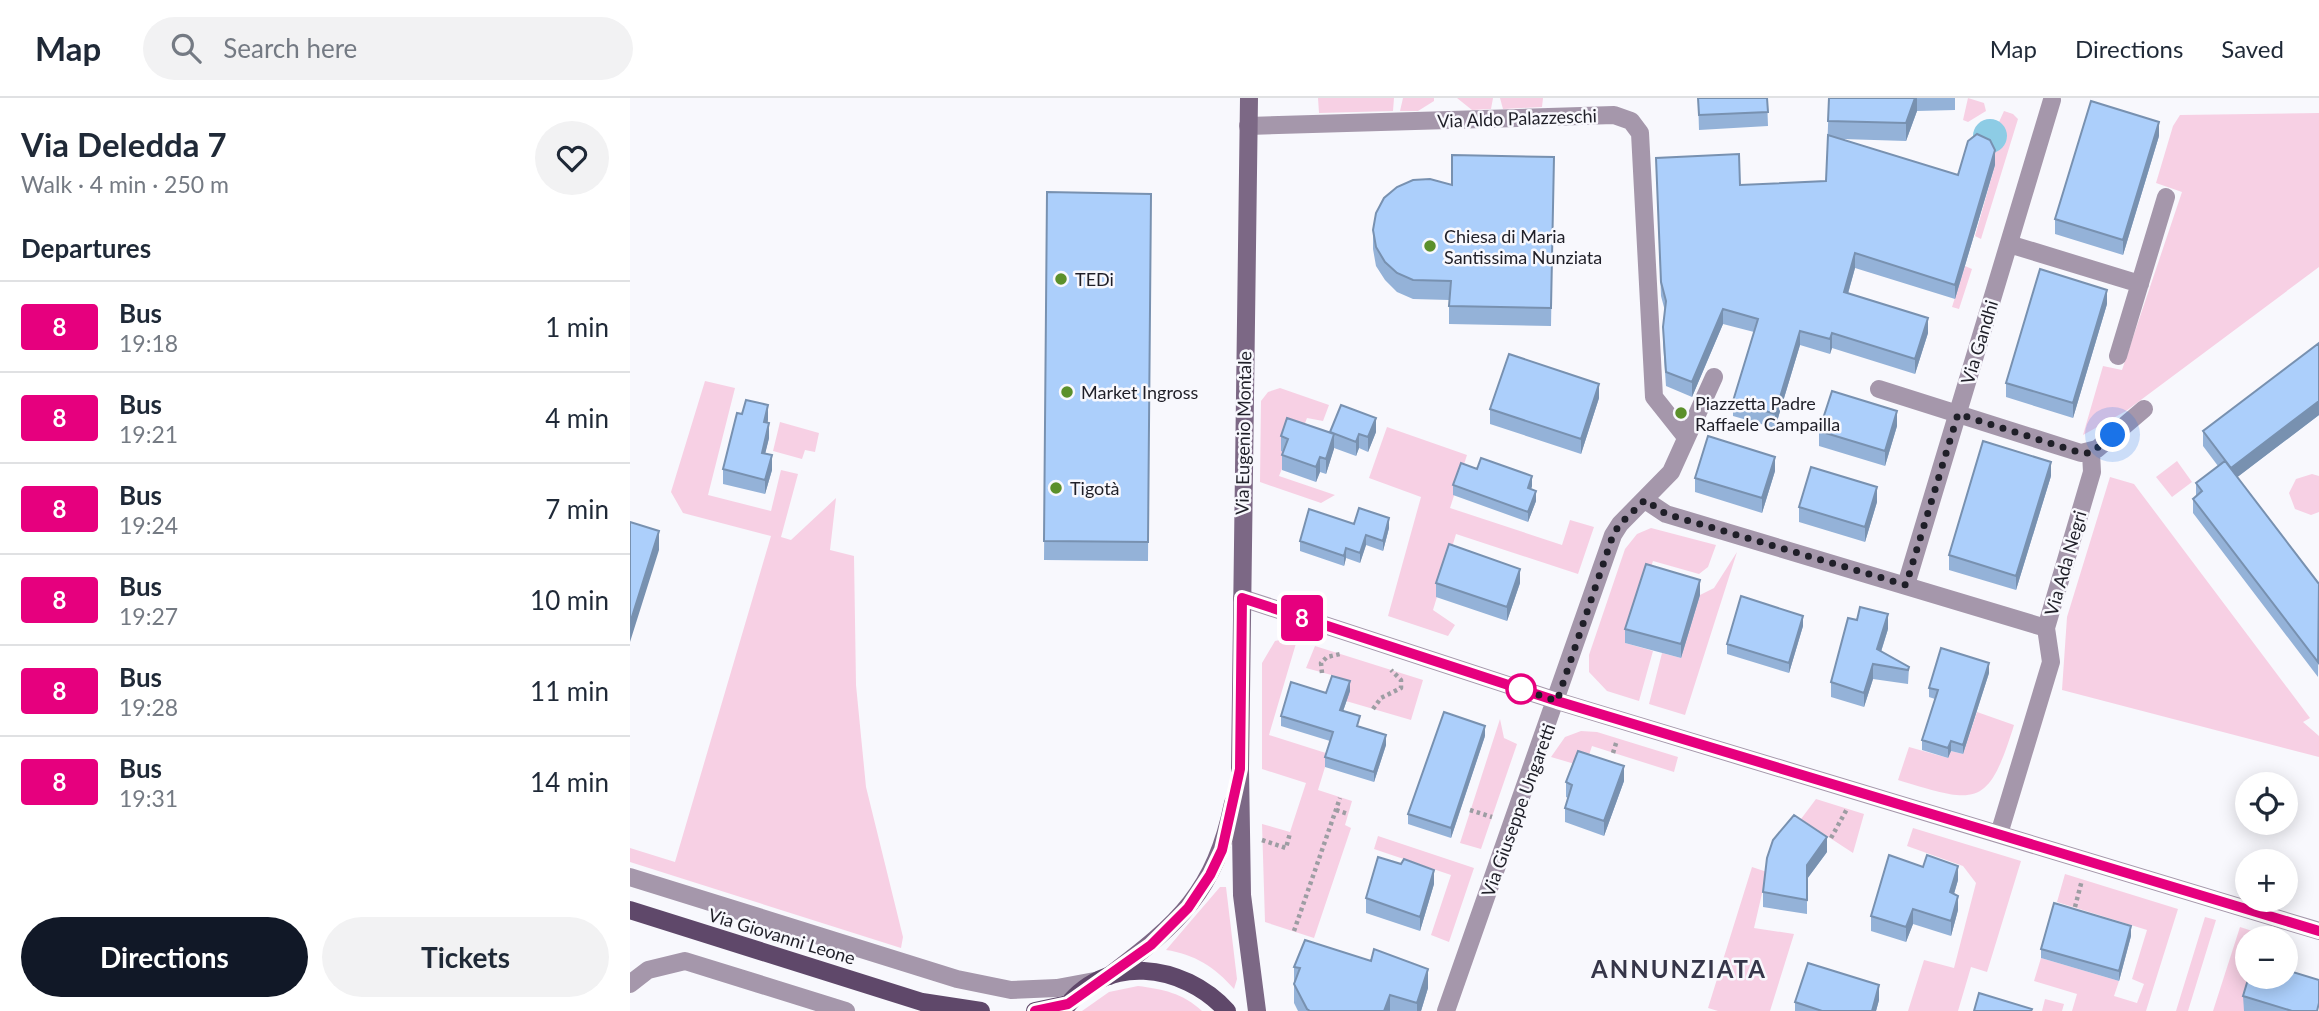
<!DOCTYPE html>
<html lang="en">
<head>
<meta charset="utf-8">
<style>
  :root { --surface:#fff; --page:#f2f2f3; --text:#1f2937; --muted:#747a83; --line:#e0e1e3; --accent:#111827 }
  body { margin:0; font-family:Lato,sans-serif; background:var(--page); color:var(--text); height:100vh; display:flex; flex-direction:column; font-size:26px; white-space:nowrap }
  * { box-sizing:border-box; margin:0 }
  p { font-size:23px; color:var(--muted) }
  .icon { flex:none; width:38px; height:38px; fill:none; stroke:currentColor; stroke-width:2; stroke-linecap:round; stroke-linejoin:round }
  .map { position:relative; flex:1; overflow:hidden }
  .sheet { display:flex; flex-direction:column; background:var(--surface); width:630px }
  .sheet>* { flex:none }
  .badge { padding:0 14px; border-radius:5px; font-size:24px; line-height:46px }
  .controls { position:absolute; left:1605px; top:674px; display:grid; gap:14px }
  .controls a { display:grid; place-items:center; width:63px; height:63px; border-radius:50%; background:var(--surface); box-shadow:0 4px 18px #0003; font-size:35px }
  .you { position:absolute; width:35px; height:35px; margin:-18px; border:5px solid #fff; border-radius:50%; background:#1a73e8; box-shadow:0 0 0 10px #1a73e833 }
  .map>.badge { position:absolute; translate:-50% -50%; box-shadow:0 0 0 4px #fff }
  h2 { padding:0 21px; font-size:26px; line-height:63px }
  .round { display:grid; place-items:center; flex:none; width:74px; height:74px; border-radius:37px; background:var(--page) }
  .summary { display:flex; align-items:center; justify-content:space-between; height:119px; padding:0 21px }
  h1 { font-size:33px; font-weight:700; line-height:52px }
  .primary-button { display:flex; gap:14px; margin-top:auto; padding:14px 21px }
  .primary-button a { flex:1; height:80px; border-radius:42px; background:var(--accent); color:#fff; font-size:28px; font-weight:700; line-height:80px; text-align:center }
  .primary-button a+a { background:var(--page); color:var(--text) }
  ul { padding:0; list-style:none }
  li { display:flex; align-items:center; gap:21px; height:91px; padding:0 21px; border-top:2px solid var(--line) }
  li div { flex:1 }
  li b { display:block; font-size:26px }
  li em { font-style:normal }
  li .badge { min-width:77px; font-weight:700; text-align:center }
  header { display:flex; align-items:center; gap:42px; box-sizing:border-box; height:98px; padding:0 35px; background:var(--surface); border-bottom:2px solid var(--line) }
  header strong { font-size:33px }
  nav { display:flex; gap:38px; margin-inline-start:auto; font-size:24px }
  .search { width:490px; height:63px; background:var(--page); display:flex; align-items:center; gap:18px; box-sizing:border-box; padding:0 24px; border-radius:38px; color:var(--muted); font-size:26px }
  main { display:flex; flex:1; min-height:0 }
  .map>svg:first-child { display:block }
  .green { fill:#f7d0e4 }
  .water { fill:#8dcce5 }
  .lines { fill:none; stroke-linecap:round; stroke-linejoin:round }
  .path { stroke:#9d9da3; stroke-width:4.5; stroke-dasharray:3.5 3.5; stroke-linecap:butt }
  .street { stroke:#a597ab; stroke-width:18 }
  .secondary { stroke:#7c6885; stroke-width:18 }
  .primary { stroke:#5f486a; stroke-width:18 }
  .wall { fill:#94b2d8 }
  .shaded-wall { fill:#7891b0 }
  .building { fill:#accffb; stroke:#7891b0; stroke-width:2 }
  .line-casing { stroke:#fff; stroke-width:16 }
  .line { stroke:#e6007e; stroke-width:10 }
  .walk { stroke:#1f1f28; stroke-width:7; stroke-dasharray:0 12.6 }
  .poi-dot { fill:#5b902b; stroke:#f8f8fd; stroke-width:2.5 }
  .stop-dot { fill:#fff; stroke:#e6007e; stroke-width:3.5 }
  .labels { text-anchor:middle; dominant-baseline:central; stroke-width:5; stroke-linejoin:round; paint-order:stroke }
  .street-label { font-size:18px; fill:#1f1f28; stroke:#f8f8fd }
  .poi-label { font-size:18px; fill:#1f1f28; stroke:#f8f8fd; text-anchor:start }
  .district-label { font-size:24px; font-weight:bold; letter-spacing:2px; fill:#363649; stroke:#f8f8fd }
</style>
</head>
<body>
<header>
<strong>Map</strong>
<div class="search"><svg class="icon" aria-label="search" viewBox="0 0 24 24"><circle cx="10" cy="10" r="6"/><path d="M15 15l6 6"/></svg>Search here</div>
<nav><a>Map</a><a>Directions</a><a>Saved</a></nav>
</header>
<main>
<section class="sheet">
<div class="summary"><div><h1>Via Deledda 7</h1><p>Walk · 4 min · 250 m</p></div><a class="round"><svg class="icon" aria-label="heart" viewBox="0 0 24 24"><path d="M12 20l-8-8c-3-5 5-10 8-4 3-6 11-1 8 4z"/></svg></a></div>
<h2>Departures</h2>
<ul>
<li><span class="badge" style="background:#e6007e;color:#fff">8</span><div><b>Bus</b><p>19:18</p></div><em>1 min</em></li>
<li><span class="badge" style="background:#e6007e;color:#fff">8</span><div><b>Bus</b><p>19:21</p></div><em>4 min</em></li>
<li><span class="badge" style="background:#e6007e;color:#fff">8</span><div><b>Bus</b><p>19:24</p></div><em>7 min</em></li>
<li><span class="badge" style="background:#e6007e;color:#fff">8</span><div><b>Bus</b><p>19:27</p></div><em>10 min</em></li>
<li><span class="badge" style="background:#e6007e;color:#fff">8</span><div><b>Bus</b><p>19:28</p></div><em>11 min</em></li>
<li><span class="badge" style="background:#e6007e;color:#fff">8</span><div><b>Bus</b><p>19:31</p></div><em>14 min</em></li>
</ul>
<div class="primary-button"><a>Directions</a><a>Tickets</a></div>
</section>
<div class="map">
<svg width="1689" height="913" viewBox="0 0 1689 913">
  <rect width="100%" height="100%" fill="#f8f8fd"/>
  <path class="green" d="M 688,0 L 764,0 L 763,13 L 689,15 Z
    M 773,0 L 804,0 L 804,3 L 788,13 L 770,13 Z
    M 827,0 L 863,0 L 861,11 L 842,12 Z
    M 870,0 L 913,0 L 912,9 L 873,11 Z
    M 1338,0 L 1354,5 L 1356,13 L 1338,24 L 1333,22 Z
    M 1374,13 L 1383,16 L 1388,21 L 1351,141 L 1345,138 L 1365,67 L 1360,56 L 1375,46 L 1377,39 L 1369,24 Z
    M 1689,15 L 1689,169 L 1496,313 L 1453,337 L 1473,268 L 1492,272 L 1552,94 L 1526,85 L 1543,28 L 1550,17 Z
    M 1335,168 L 1342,171 L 1329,211 L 1322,209 Z
    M 75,283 L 105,290 L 78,397 L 141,413 L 151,372 L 168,376 L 151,439 L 161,442 L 206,400 L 200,452 L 224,458 L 226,587 L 236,689 L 273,839 L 271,850 L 0,764 L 0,750 L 45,764 L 141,438 L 53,415 L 41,394 Z
    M 650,290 L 699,307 L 693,323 L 677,320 C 670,341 657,357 649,378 L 705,397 L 691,405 L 630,384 L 631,303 L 638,294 Z
    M 150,324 L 189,335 L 185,354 L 175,352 L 172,361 L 143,353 Z
    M 757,329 L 837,357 L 820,410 L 932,447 L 940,422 L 964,429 L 948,476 L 826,436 L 803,512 L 825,527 L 818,538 L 758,518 L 791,399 L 739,380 Z
    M 1547,363 L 1562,384 L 1542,399 L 1526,379 Z
    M 1682,376 L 1689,378 L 1689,414 L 1681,417 L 1665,411 L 1659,395 L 1666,381 Z
    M 1480,379 L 1504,386 L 1680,620 L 1673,624 L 1689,638 L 1689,659 L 1432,592 L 1437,519 Z
    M 1021,430 L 1086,447 L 1078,469 L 1069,476 L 1023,463 L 995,545 L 1023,553 L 1009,603 L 977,593 L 959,574 L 959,557 L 995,451 L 1007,436 Z
    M 1107,454 L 1055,617 L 1019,606 L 1032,555 L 1051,560 L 1070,497 L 1084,490 Z
    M 654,541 L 667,542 L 639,637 L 699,656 L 688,692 L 722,703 L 715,727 L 721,730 L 684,840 L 635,824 L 632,726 L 660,734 L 676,685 L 632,671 L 632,565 L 645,543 Z
    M 685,548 L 793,582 L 781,622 L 716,603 L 719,593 L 702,588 L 705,578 L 676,570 Z
    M 1347,614 L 1384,627 C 1358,711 1347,706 1268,682 L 1279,649 L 1318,660 L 1321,653 L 1333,656 Z
    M 870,621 L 874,640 L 887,646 L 851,751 L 830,745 Z
    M 951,633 L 967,634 L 1048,659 L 1044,674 L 962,648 L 955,669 L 921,659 L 935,639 Z
    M 1186,701 L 1234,716 L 1223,755 L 1171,721 Z
    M 1283,730 L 1391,763 L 1357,874 L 1341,869 L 1328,913 L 1278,913 L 1294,862 L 1324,870 L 1346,785 L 1333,768 L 1277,748 Z
    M 748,738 L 844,770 L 819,844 L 801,837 L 821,777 L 744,751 Z
    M 1122,769 L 1137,774 L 1124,830 L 1164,836 L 1140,913 L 1088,913 L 1078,910 Z
    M 1435,776 L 1548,811 L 1516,913 L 1442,913 L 1447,896 L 1404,883 L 1411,860 L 1489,883 L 1484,898 L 1507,905 L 1514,886 L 1502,881 L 1517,832 L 1427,804 Z
    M 590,789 L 596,789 L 607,881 L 604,891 C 585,869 564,856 536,852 Z
    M 1575,819 L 1586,822 L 1558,913 L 1546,913 Z
    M 1610,829 L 1644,840 L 1617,840 L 1617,878 L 1624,879 L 1614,913 L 1583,913 Z
    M 508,888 C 532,891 553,895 572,913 L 452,913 L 479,894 Z
    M 1415,901 L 1434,906 L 1432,913 L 1412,913 Z"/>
  <path class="water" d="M1343 38a17 17 0 1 1 34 0a17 17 0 1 1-34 0Z"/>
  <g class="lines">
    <path class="path" d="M 692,575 L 691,565 L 697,559 L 710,556
      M 743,611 L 751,600 L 771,590 L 771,582 L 761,572
      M 983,655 L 987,642
      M 706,712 L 718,716
      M 840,712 L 862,719
      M 1201,740 L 1217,711
      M 632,742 L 656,750 L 660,735
      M 1445,809 L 1452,782
      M 664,833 L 710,700"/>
    <path class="street" d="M 618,28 L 984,17 L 1001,23 L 1010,35 L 1024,299 L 1055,338
      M 1379,146 L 1510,186
      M 1488,258 L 1536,99
      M 1249,291 L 1451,355 L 1467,351 L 1514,311
      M 1015,402 L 1036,416 L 1416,530
      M 1276,487 L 1422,2
      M 612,500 L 927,603 L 1689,833
      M 1369,736 L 1421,564 L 1416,530 L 1462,374 L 1461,355
      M 0,779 L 327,881 L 381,892 L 427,890 L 470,882
      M 0,886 L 18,872 L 55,863 L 216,913
      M 816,913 L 983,437 L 990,426 L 1041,374 L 1084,279"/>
    <path class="secondary" d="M 619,0 L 610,671 L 612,797 L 627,913
      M 479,878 C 549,825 585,794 603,705"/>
    <path class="primary" d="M 0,812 L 292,904 L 351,913
      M 405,913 L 438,906
      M 433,913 C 474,854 553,865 597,913"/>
  </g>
  <path class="wall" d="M 1068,0 L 1137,0 L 1138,28 L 1069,32 Z
    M 1199,0 L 1325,0 L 1325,12 L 1287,13 L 1276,43 L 1212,41 L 1328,77 L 1365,67 L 1325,201 L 1225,170 L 1218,196 L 1298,235 L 1285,276 L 1202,250 L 1200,256 L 1170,247 L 1145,330 L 1103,318 L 1103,303 L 1124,234 L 1093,226 L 1062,299 L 1036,288 L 1033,244 L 1033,229 L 1035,213 L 1031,198 L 1026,60 L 1110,87 L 1196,83 Z
    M 1529,38 L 1493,157 L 1425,136 L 1425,121 Z
    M 924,59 L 921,228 L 819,226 L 819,202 L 783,201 L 767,194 L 755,182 L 746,168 L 743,151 L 743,132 L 822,87 Z
    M 417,94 L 521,96 L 518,463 L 414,462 Z
    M 1477,206 L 1443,320 L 1376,299 L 1376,285 Z
    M 1689,245 L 1689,317 L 1607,379 L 1689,486 L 1688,579 L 1563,415 L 1563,401 L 1566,398 L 1566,385 L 1588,368 L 1573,348 L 1573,333 Z
    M 969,300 L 951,356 L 860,326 L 860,311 Z
    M 138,322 L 137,325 L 139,340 L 135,355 L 142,372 L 135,396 L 93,386 L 93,371 Z
    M 1267,328 L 1255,368 L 1189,348 L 1189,333 Z
    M 746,334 L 738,354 L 729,350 L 726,358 L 704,350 L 696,376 L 690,374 L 686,384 L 652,372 L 652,357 L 653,354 L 651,353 L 651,338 L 700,335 Z
    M 1145,373 L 1132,415 L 1065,394 L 1065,380 Z
    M 1421,378 L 1386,492 L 1319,472 L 1319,457 Z
    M 823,387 L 902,388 L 901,391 L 906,403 L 898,424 L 823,397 Z
    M 1247,404 L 1235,444 L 1169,424 L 1169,409 Z
    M 724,426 L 759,430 L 753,453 L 736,447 L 730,465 L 716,460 L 714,468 L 670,453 L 670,443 Z
    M 806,485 L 890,485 L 877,523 L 806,499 Z
    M 1070,497 L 1051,560 L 995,545 L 995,531 Z
    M 1173,528 L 1159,575 L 1097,556 L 1097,546 Z
    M 1258,531 L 1251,554 L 1279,569 L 1278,586 L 1243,581 L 1234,609 L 1201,599 L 1201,584 Z
    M 1359,575 L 1333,656 L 1321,653 L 1318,660 L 1292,652 L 1292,642 L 1305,601 L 1299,599 L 1299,590 Z
    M 720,593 L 713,613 L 729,628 L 756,647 L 744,684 L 695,669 L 695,659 L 700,643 L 651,628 L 651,618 L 696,595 Z
    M 855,638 L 821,740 L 778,726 L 778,716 Z
    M 994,683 L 974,738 L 935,724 L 935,710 L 938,700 L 936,699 L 936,684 Z
    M 1197,754 L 1177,781 L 1177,816 L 1133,809 L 1133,794 Z
    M 771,766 L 804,786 L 790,833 L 736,815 L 736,800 Z
    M 1328,782 L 1324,796 L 1328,812 L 1321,838 L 1283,826 L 1276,844 L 1241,833 L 1241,818 Z
    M 1501,838 L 1489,883 L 1411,860 L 1411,851 Z
    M 664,869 L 798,890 L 791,913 L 668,913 L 664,905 Z
    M 1613,898 L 1689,913 L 1614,913 Z
    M 1249,902 L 1246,913 L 1165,913 L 1165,904 Z"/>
  <path class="shaded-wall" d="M 1285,0 L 1287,0 L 1287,13 L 1276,43 L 1276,25 Z
    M 1529,24 L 1529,38 L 1493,157 L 1493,142 Z
    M 1365,52 L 1365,67 L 1325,201 L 1325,187 Z
    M 1225,155 L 1225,170 L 1214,209 L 1214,194 Z
    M 1477,192 L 1477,206 L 1443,320 L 1443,305 Z
    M 1093,211 L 1093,226 L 1062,299 L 1062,284 Z
    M 1298,220 L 1298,235 L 1285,276 L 1285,261 Z
    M 1170,233 L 1170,247 L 1145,330 L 1145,316 Z
    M 1202,235 L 1202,250 L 1200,256 L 1200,241 Z
    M 969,286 L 969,300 L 951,356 L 951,341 Z
    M 1689,303 L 1689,317 L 1601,384 L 1601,370 Z
    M 138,307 L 138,322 L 134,339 L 134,324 Z
    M 1267,313 L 1267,328 L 1255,368 L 1255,353 Z
    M 746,320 L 746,334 L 738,354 L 738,339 Z
    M 139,325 L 139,340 L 132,369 L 132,355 Z
    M 704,336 L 704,351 L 696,376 L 696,361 Z
    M 729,336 L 729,350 L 726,358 L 726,344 Z
    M 142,357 L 142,372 L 135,396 L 135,382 Z
    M 690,359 L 690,374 L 686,384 L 686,369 Z
    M 1145,359 L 1145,373 L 1132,415 L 1132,400 Z
    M 1421,364 L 1421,378 L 1386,492 L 1386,478 Z
    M 902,378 L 902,388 L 898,400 L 898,390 Z
    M 1247,389 L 1247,404 L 1235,444 L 1235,429 Z
    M 906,393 L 906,403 L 898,424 L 898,414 Z
    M 759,420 L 759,430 L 753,453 L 753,443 Z
    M 29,433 L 29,452 L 0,544 L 0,525 Z
    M 736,437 L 736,447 L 730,465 L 730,455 Z
    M 716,450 L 716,460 L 714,468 L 714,458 Z
    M 890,471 L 890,485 L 877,523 L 877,509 Z
    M 1070,482 L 1070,497 L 1051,560 L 1051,546 Z
    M 1258,516 L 1258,531 L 1247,566 L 1247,551 Z
    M 1173,518 L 1173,528 L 1159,575 L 1159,565 Z
    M 1359,565 L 1359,575 L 1333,656 L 1333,647 Z
    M 1243,566 L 1243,581 L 1234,609 L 1234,595 Z
    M 720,583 L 720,593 L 710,622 L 710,612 Z
    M 855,628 L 855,638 L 821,740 L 821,730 Z
    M 756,637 L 756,647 L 744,684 L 744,674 Z
    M 1321,643 L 1321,653 L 1318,660 L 1318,650 Z
    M 994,668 L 994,683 L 974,738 L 974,723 Z
    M 1197,739 L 1197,754 L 1177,781 L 1177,767 Z
    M 1328,768 L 1328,782 L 1320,809 L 1320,794 Z
    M 804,772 L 804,786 L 790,833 L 790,819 Z
    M 1328,798 L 1328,812 L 1321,838 L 1321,823 Z
    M 1283,811 L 1283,826 L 1276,844 L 1276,829 Z
    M 1501,828 L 1501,838 L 1489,883 L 1489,873 Z
    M 798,871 L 798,890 L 791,913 L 787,913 L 787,905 Z
    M 1249,887 L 1249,902 L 1246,913 L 1242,913 Z
    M 760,897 L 760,913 L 754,913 Z"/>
  <path class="building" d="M 1068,0 L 1137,0 L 1138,14 L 1069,17 Z
    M 1199,0 L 1285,0 L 1276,25 L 1198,23 Z
    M 1461,3 L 1529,24 L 1493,142 L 1425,121 Z
    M 1347,36 L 1360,42 L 1365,52 L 1325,187 L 1225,155 L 1214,194 L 1298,220 L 1285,261 L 1202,235 L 1200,241 L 1170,233 L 1145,316 L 1103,303 L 1128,221 L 1093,211 L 1062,284 L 1036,274 L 1033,229 L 1036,203 L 1031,184 L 1026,60 L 1109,56 L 1110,87 L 1196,83 L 1198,37 L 1328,77 L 1338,43 Z
    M 822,57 L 924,59 L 921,210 L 819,208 L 821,183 L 783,182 L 767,175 L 755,164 L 746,149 L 743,132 L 746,115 L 754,100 L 767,89 L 783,82 L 800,81 L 822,87 Z
    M 417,94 L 521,96 L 518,444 L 414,443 Z
    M 1410,171 L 1477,192 L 1443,305 L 1376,285 Z
    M 1689,245 L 1689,303 L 1601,370 L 1573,333 Z
    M 879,256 L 969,286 L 951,341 L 860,311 Z
    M 1202,293 L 1267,313 L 1255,353 L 1189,333 Z
    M 116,302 L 138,307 L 134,324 L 139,325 L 132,355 L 142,357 L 135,382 L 93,371 L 107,315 L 112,316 Z
    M 711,307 L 746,320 L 738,339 L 729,336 L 726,344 L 700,334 Z
    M 657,320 L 704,336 L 696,361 L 690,359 L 686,369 L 652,357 L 658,341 L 651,338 Z
    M 1078,338 L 1145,359 L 1132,400 L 1065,380 Z
    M 1353,343 L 1421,364 L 1386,478 L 1319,457 Z
    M 851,360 L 902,378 L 898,390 L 906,393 L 898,414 L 823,387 L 831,365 L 847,371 Z
    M 1595,363 L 1689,486 L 1689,485 L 1688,564 L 1563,401 L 1572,393 L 1566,385 Z
    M 1181,369 L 1247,389 L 1235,429 L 1169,409 Z
    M 729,410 L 759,420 L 753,443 L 736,437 L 730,455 L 716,450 L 714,458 L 670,443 L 679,411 L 724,426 Z
    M 0,424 L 29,433 L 0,525 Z
    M 819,446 L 890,471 L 877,509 L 806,485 Z
    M 1016,466 L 1070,482 L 1051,546 L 995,531 Z
    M 1111,498 L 1173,518 L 1159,565 L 1097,546 Z
    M 1230,509 L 1258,516 L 1247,551 L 1279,569 L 1278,572 L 1243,566 L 1234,595 L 1201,584 L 1218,520 L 1227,522 Z
    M 1311,550 L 1359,565 L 1333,647 L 1321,643 L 1318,650 L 1292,642 L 1308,592 L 1299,590 Z
    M 702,578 L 720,583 L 710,612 L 730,618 L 727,628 L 756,637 L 744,674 L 695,659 L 703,634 L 651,618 L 661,584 L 696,595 Z
    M 814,614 L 855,628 L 821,730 L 778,716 Z
    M 948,653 L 994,668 L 974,723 L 935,710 L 942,687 L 936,684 Z
    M 1164,717 L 1197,739 L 1177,767 L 1177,802 L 1133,794 L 1137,760 L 1143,742 Z
    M 1259,757 L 1293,769 L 1297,757 L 1328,768 L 1320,794 L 1328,798 L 1321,823 L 1283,811 L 1276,829 L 1241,818 Z
    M 748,759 L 771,766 L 774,761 L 804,772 L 790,819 L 736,800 Z
    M 1424,805 L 1501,828 L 1489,873 L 1411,851 Z
    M 675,842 L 741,863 L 744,851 L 798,871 L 787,905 L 760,897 L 754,913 L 680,913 L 677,911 L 664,886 L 670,870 L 664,869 Z
    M 1178,865 L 1249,887 L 1242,913 L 1192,913 L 1165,904 Z
    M 1656,872 L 1689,882 L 1689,905 L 1687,913 L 1662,913 L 1613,898 L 1619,878 L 1656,878 Z
    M 1349,895 L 1402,911 L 1401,913 L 1344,913 Z"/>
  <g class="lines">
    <defs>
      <path id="line" d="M 405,913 L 438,906 L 521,847 L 558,810 L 580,777 L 592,752 L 610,671 L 612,500 L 927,603 L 1689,833"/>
    </defs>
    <use href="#line" class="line-casing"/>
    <use href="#line" class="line"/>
    <path class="walk" d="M 891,591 L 882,588 L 927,603 L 983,437 L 990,426 L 1015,402 L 1036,416 L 1276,487 L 1328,316 L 1451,355 L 1461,355 L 1483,337"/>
  </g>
  <g class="poi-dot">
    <circle cx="800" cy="148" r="7"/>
    <circle cx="431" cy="181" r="7"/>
    <circle cx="437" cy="294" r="7"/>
    <circle cx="1051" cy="315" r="7"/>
    <circle cx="426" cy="390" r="7"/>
  </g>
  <circle class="stop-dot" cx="891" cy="591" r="14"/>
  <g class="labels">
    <g class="street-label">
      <text transform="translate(887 20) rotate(-2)">Via Aldo Palazzeschi</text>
      <text transform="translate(1349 244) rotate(-73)">Via Gandhi</text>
      <text transform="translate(613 335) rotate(-89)">Via Eugenio Montale</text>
      <text transform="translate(1435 465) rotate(-74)">Via Ada Negri</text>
      <text transform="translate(888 712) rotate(-70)">Via Giuseppe Ungaretti</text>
      <text transform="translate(152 838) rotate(17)">Via Giovanni Leone</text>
    </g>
    <g class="poi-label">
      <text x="814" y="138">Chiesa di Maria<tspan x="814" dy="21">Santissima Nunziata</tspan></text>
      <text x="445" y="181">TEDi</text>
      <text x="451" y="294">Market Ingross</text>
      <text x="1065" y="305">Piazzetta Padre<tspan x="1065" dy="21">Raffaele Campailla</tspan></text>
      <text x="440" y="390">Tigotà</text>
    </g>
    <g class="district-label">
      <text x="1049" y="870">ANNUNZIATA</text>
    </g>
  </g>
</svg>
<div class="controls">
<a><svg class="icon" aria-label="locate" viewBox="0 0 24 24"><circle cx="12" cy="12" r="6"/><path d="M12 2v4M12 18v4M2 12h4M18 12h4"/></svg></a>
<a>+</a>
<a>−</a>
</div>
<div class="you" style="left:1483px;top:337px"></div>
<b class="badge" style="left:672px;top:520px;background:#e6007e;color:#fff">8</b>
</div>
</main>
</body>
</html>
